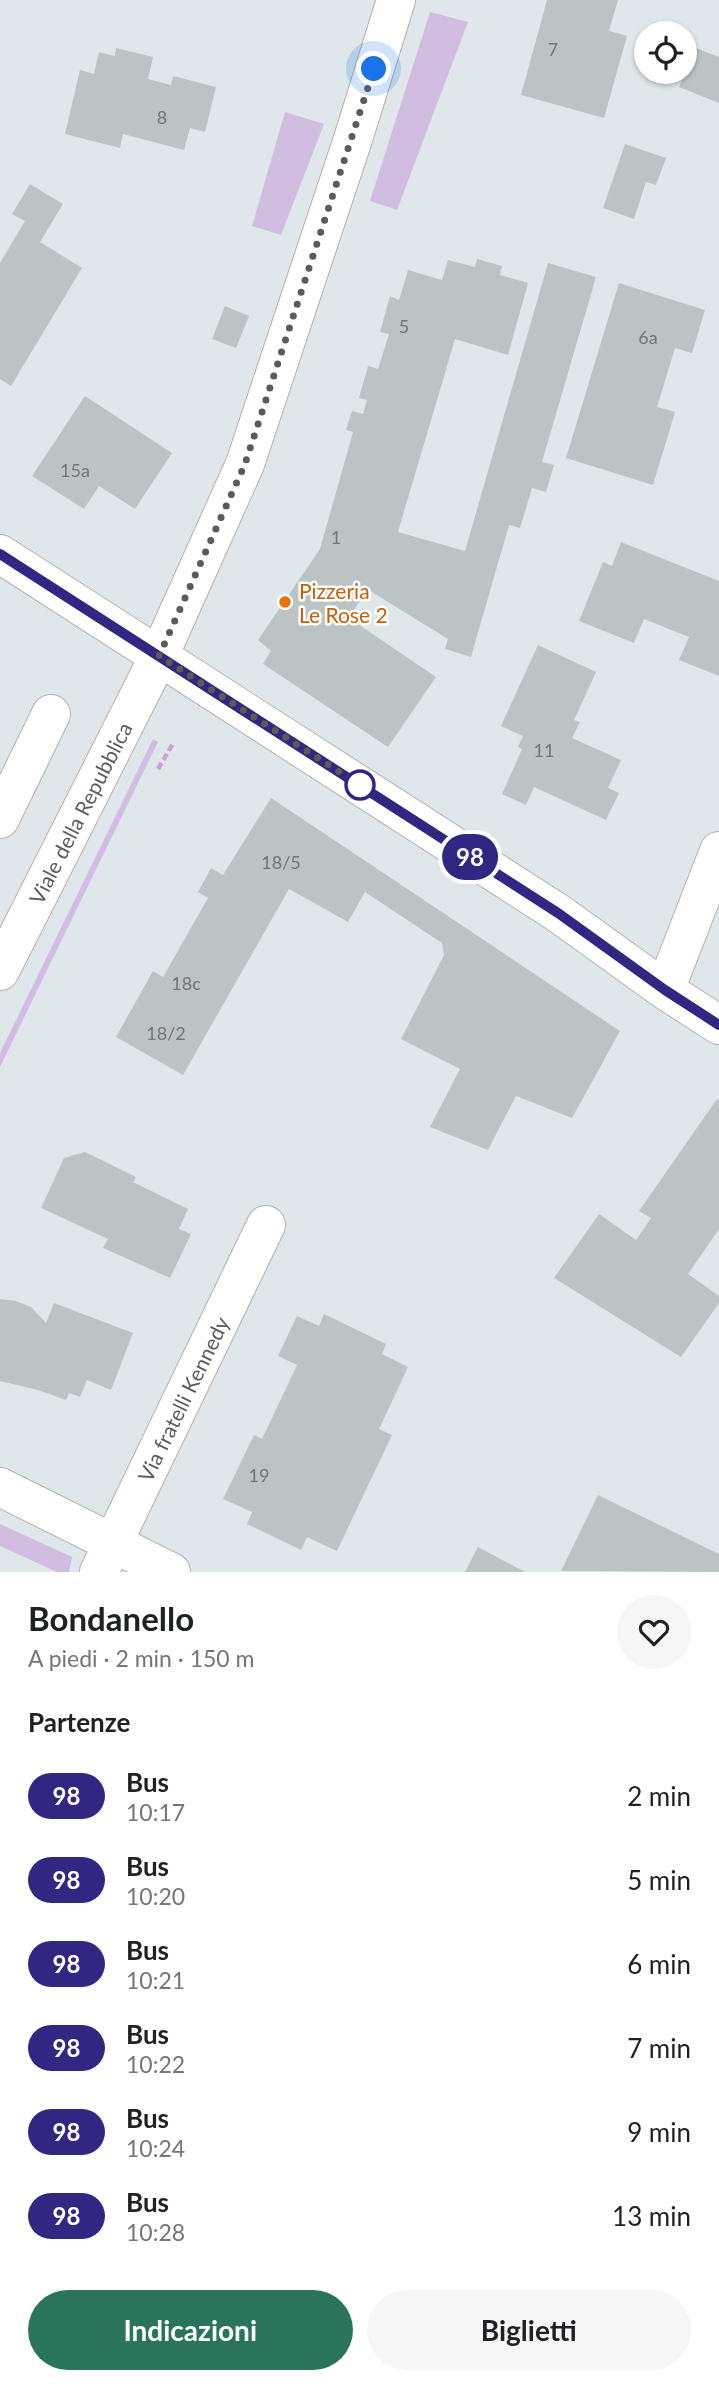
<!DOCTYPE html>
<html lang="it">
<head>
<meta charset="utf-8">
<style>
  :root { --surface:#fff; --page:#f6f6f6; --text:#202124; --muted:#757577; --accent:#2a745b }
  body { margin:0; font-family:Lato,sans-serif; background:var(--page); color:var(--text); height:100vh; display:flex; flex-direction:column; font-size:26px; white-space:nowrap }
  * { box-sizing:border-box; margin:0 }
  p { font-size:23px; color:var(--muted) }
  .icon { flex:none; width:38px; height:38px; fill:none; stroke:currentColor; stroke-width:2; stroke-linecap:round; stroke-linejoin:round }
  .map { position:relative; height:1572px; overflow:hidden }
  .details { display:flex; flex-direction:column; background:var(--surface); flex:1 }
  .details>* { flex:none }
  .badge { padding:0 14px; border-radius:23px; font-size:24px; line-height:46px }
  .fabs { position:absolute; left:634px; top:21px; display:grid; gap:14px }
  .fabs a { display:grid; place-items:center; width:63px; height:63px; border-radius:50%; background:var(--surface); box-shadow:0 2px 5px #0004; font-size:35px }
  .you { position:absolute; width:35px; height:35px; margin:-18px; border:5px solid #fff; border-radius:50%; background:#1a73e8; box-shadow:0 0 0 10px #1a73e833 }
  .map>.badge { position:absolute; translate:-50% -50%; box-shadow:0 0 0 4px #fff }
  h2 { padding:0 28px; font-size:26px; line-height:63px }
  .round { display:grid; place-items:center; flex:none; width:74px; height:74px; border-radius:37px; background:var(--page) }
  .summary { display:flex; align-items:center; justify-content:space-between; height:119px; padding:0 28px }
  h1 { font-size:33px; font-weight:700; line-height:52px }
  .cta { display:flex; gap:14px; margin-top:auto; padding:14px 28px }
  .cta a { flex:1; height:80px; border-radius:42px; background:var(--accent); color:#fff; font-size:28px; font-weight:700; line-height:80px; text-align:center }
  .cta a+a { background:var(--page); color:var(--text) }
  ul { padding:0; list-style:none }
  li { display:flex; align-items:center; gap:21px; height:84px; padding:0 28px }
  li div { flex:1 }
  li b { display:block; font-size:26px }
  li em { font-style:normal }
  li .badge { min-width:77px; font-weight:700; text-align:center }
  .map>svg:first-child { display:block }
  .green { fill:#d1bde0 }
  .building { fill:#bcc3c5 }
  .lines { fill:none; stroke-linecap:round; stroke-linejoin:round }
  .minor-casing { stroke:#b4afad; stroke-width:40 }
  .path { stroke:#c9a2d1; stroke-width:4.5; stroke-dasharray:7 3.5; stroke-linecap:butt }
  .minor { stroke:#fff; stroke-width:38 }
  .line-casing { stroke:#fff; stroke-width:16 }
  .line { stroke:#312783; stroke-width:10 }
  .walk { stroke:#5f5958; stroke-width:7; stroke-dasharray:0 12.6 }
  .food-dot { fill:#e8710a; stroke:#fff; stroke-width:2.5 }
  .stop-dot { fill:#fff; stroke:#312783; stroke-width:3.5 }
  .labels { text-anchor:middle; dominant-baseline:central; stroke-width:5; stroke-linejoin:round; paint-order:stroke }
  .number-label { font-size:18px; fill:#767473 }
  .food-label { font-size:21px; fill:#c56008; stroke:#fff; text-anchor:start }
  .street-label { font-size:21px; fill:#5f5958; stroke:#fff }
</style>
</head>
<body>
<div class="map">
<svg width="719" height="1572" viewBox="0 0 719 1572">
  <rect width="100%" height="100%" fill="#e0e7ea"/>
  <path class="green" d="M 430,12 L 468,22 L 397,210 L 370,201 Z
    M 285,112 L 324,124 L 281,235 L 252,226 Z
    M 153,739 L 158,742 L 0,1067 L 0,1053 Z
    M 0,1524 L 72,1557 L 69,1572 L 57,1572 L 0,1546 Z"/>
  <path class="building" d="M 547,0 L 618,0 L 609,31 L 627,36 L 604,118 L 521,95 Z
    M 116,48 L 153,57 L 148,79 L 171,85 L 173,76 L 216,87 L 205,132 L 190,128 L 184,150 L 123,134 L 120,148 L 65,134 L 80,70 L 94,74 L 99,52 L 115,56 Z
    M 696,48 L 719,57 L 719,103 L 679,87 Z
    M 625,144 L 666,158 L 656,185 L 646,182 L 634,219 L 603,208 Z
    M 30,184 L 63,204 L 40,242 L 82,268 L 11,386 L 0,379 L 0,263 L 25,221 L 12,214 Z
    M 477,259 L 502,266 L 500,275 L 528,283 L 508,355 L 455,339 L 398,532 L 465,551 L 548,263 L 596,277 L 542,462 L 554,465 L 546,492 L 532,488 L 520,528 L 509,525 L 471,657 L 445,649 L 448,639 L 367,589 L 349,618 L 436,677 L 388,747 L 263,664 L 271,651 L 258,640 L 320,549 L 353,432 L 346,430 L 352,411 L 363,414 L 367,400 L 359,398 L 368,366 L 378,369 L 389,334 L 380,332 L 390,296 L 399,300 L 408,270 L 442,280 L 448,260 L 475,267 Z
    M 619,283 L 705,310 L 692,353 L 675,348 L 657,407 L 675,412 L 653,485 L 566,458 Z
    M 225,306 L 249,316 L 236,348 L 212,339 Z
    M 85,396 L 172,453 L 135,509 L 99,486 L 84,509 L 32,476 Z
    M 621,542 L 719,581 L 719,676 L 679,660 L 689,637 L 644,619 L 634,643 L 579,621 L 603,562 L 612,566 Z
    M 538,645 L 596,672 L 574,720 L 580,722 L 572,738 L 621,760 L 608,788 L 619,793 L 606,820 L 534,787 L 526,805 L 502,794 L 522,749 L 518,747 L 523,736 L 501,726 Z
    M 271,798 L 620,1031 L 572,1118 L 516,1096 L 488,1150 L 430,1127 L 460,1069 L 401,1039 L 444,955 L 442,943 L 365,892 L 348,922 L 289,889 L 183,1075 L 116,1037 L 153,971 L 163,977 L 208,898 L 198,892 L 211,868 L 223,875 Z
    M 717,1099 L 719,1101 L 719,1229 L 688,1274 L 719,1296 L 719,1303 L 681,1357 L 554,1278 L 599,1214 L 636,1240 L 651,1218 L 639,1211 Z
    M 85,1152 L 136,1177 L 133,1182 L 188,1209 L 179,1229 L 191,1234 L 170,1278 L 103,1248 L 108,1239 L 41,1208 L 64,1158 Z
    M 0,1299 L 16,1301 L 31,1307 L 46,1323 L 54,1303 L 133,1333 L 111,1390 L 87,1380 L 80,1397 L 69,1393 L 66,1400 L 38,1390 L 0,1381 Z
    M 324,1314 L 386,1344 L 382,1354 L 408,1367 L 379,1429 L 392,1435 L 337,1551 L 307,1537 L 301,1550 L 247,1524 L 252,1512 L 223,1499 L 254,1435 L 262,1439 L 297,1365 L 278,1356 L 297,1316 L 319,1326 Z
    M 598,1495 L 719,1554 L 719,1572 L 561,1571 Z
    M 478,1547 L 525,1572 L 465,1572 Z"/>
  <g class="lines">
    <defs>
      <path id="minor" d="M 0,554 L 558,913 L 665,990 L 719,1025
        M 0,819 L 51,714
        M 0,971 L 159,656 L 245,464 L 353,139 L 396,0
        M 665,990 L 719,851
        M 0,1487 L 171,1572
        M 99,1572 L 266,1225"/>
    </defs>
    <use href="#minor" class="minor-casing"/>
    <path class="path" d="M 158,769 L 174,742"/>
    <use href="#minor" class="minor"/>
  </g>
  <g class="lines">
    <defs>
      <path id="line" d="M 0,554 L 558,913 L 665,990 L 719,1025"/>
    </defs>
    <use href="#line" class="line-casing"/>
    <use href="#line" class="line"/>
    <path class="walk" d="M 360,785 L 159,656 L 245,464 L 374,69"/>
  </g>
  <circle class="food-dot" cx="285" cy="602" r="7"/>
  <circle class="stop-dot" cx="360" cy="785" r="14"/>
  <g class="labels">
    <g class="number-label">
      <text x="553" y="49">7</text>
      <text x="162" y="117">8</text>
      <text x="404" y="326">5</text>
      <text x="648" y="337">6a</text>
      <text x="75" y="470">15a</text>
      <text x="336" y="537">1</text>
      <text x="544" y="750">11</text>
      <text x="281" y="862">18/5</text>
      <text x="186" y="983">18c</text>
      <text x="166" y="1033">18/2</text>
      <text x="259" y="1475">19</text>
    </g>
    <g class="food-label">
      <text x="299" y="590">Pizzeria<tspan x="299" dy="24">Le Rose 2</tspan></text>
    </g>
    <g class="street-label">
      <text transform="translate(80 813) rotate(-63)">Viale della Repubblica</text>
      <text transform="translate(183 1399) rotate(-64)">Via fratelli Kennedy</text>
    </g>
  </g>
</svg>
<div class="fabs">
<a><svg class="icon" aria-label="locate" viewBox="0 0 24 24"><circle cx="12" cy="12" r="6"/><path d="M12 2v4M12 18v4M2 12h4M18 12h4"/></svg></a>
</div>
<div class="you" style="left:374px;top:69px"></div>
<b class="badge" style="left:470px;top:857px;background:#312783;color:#fff">98</b>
</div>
<section class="details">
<div class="summary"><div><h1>Bondanello</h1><p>A piedi · 2 min · 150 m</p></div><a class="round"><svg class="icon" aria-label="heart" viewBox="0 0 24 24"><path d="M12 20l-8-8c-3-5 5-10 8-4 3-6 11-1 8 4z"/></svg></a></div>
<h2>Partenze</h2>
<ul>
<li><span class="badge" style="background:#312783;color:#fff">98</span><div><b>Bus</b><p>10:17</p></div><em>2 min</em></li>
<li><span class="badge" style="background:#312783;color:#fff">98</span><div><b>Bus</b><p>10:20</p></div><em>5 min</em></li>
<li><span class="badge" style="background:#312783;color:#fff">98</span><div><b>Bus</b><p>10:21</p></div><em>6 min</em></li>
<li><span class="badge" style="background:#312783;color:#fff">98</span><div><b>Bus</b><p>10:22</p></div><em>7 min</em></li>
<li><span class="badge" style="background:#312783;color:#fff">98</span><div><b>Bus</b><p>10:24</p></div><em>9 min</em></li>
<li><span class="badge" style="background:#312783;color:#fff">98</span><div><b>Bus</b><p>10:28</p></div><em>13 min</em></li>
</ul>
<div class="cta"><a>Indicazioni</a><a>Biglietti</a></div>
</section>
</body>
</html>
